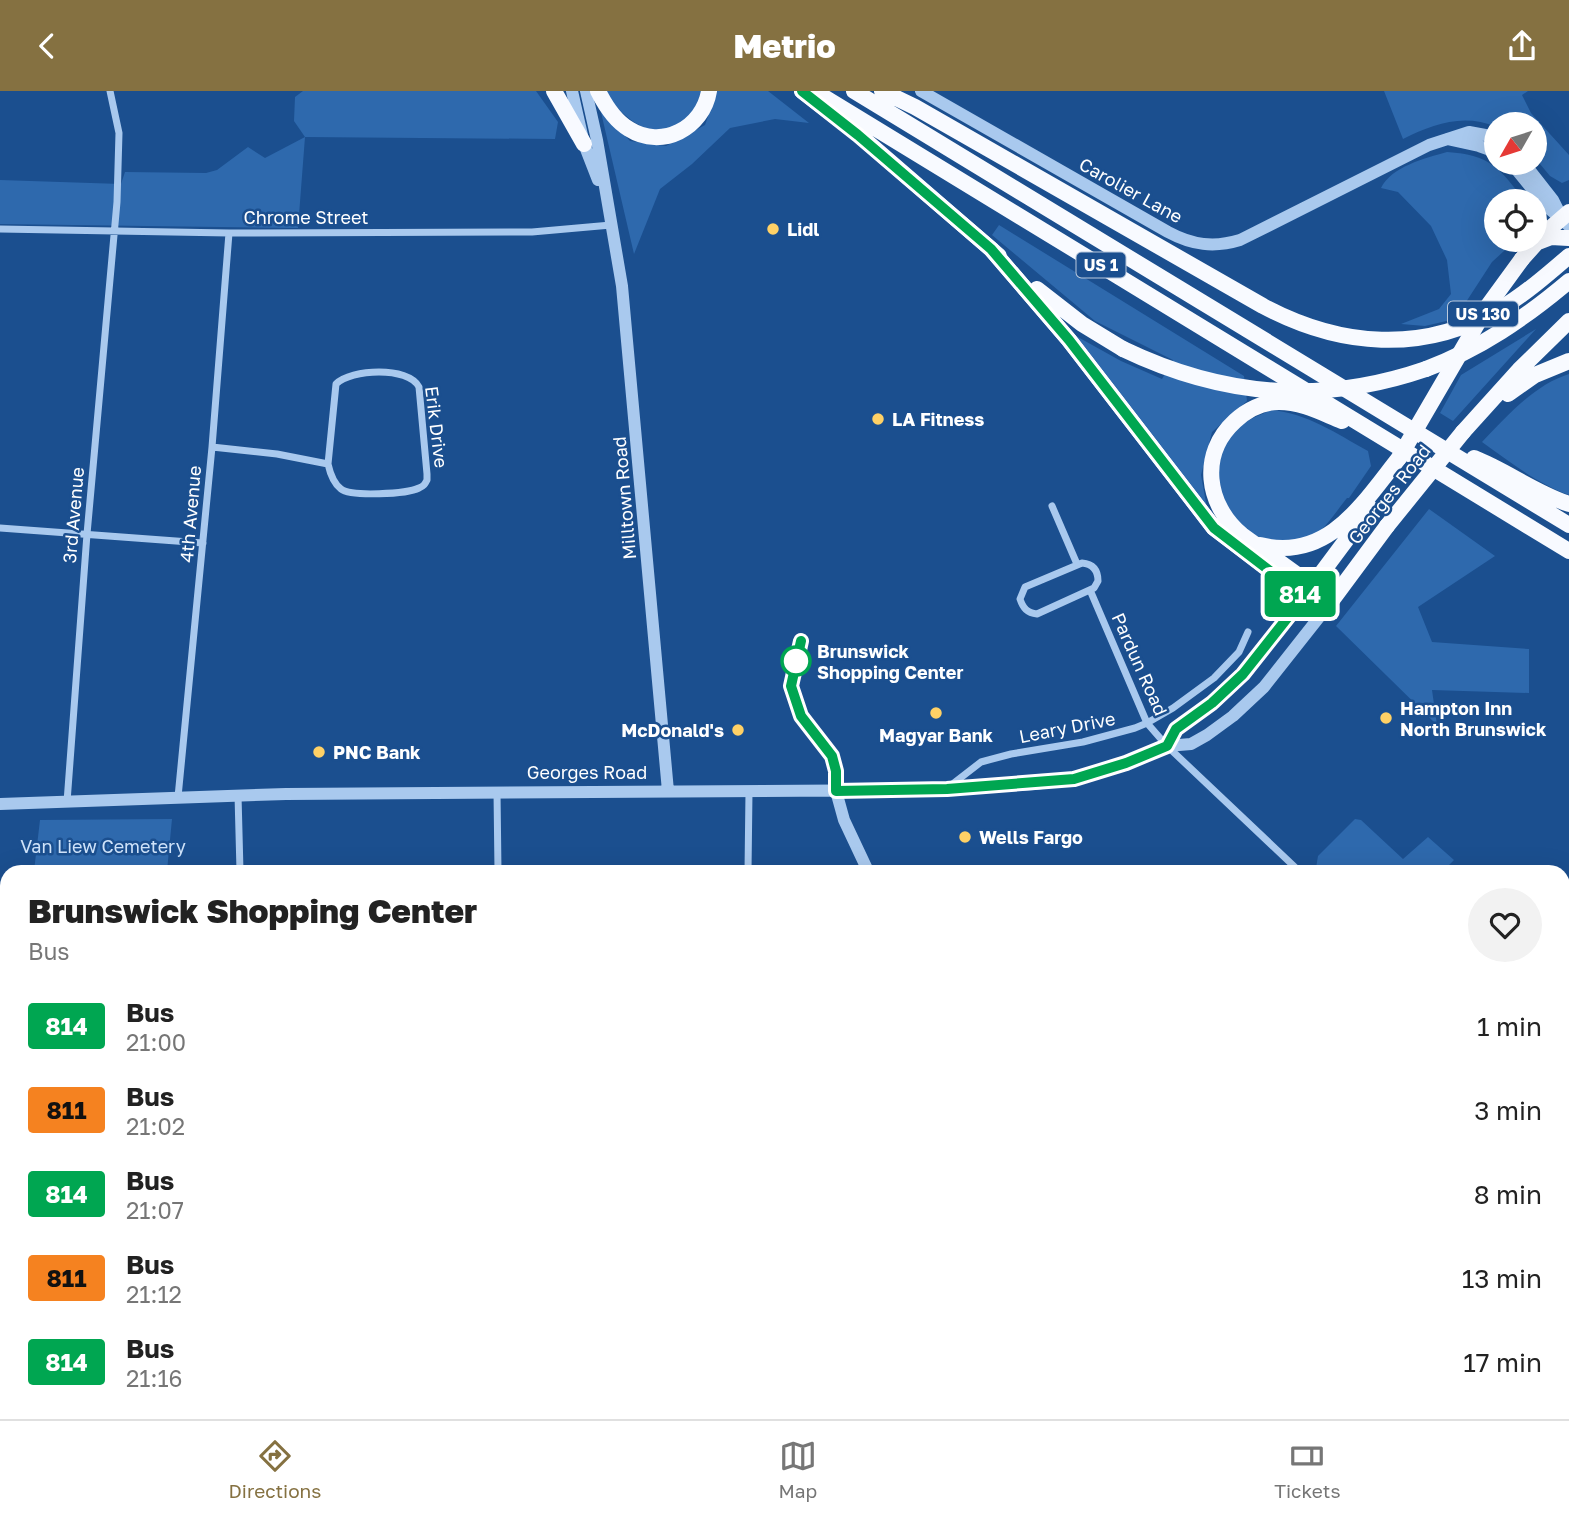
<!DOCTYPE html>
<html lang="en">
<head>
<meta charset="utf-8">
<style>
  :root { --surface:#fff; --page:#f2f2f2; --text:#222; --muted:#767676; --line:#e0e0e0; --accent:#857141 }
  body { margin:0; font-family:"Golos Text",sans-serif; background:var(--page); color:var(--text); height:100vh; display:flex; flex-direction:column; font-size:26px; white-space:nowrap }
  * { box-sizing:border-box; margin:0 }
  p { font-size:23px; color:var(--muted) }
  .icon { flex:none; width:38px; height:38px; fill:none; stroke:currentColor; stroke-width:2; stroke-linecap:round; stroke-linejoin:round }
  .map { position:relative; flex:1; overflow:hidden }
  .sheet { position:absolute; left:0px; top:774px; width:1570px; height:555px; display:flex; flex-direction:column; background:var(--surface); border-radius:21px 21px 0 0; box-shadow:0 7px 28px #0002 }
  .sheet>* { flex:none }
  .badge { padding:0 14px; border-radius:5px; font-size:24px; line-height:46px }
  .needle { width:46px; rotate:231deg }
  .controls { position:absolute; left:1484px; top:21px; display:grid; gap:14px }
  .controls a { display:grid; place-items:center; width:63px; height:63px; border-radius:50%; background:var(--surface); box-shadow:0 7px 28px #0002; font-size:35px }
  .map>.badge { position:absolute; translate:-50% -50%; box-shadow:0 0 0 4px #fff }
  .round { display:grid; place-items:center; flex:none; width:74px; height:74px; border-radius:37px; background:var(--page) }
  .head { display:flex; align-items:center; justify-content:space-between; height:119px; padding:0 28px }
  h1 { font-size:33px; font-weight:800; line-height:52px }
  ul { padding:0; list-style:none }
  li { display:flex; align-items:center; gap:21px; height:84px; padding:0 28px }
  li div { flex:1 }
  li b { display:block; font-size:26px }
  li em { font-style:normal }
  li .badge { min-width:77px; font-weight:700; text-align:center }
  header { display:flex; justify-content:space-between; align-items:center; height:91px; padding:0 28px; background:var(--accent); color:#fff; font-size:32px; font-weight:800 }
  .tab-bar { display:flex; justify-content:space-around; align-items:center; height:98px; border-top:2px solid var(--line); background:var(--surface); font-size:19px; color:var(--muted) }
  .tab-bar a { display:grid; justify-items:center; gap:4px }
  .tab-bar .active { color:var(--accent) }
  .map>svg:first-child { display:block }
  .green { fill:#2e69ad }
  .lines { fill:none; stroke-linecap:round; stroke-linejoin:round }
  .minor { stroke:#a9c9ee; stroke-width:7 }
  .tertiary { stroke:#a9c9ee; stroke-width:12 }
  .trunk { stroke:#f8faff; stroke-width:16 }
  .trunk-bridge { stroke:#f8faff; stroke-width:16 }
  .line-casing { stroke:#fff; stroke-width:16 }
  .line { stroke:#00a651; stroke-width:10 }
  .poi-dot { fill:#ffd166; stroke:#1b4f8f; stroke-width:2.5 }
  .stop-dot { fill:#fff; stroke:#00a651; stroke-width:3.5 }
  .labels { text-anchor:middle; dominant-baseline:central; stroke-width:5; stroke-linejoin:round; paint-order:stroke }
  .shield { fill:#1b4f8f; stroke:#bbcadd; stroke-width:2 }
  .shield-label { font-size:16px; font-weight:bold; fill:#fff }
  .street-label { font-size:18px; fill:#fff; stroke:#1b4f8f }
  .poi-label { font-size:18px; font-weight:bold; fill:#fff; stroke:#1b4f8f; text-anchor:start }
  .stop-label { font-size:18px; font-weight:bold; fill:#fff; stroke:#1b4f8f; text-anchor:start }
  .park-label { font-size:18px; fill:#cfe3fa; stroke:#1b4f8f }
</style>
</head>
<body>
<header><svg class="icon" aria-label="back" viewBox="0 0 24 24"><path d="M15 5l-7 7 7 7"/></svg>Metrio<svg class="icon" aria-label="share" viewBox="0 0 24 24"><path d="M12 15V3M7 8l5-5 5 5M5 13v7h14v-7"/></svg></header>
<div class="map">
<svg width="1569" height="1328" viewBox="0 0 1569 1328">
  <rect width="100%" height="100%" fill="#1b4f8f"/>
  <path class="green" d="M 303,0 L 536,0 L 558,31 L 555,48 L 305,46 L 298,137 L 0,133 L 0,89 L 121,93 L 125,81 L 206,82 L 217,79 L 248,56 L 265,67 L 305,46 L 294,30 L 295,6 Z
    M 606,0 L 701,0 C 698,18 682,39 661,40 C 640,41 614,18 606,0 Z
    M 717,0 L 768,0 L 809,32 L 775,28 L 730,37 L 692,73 L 660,98 L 634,163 L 600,17 L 630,50 L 666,55 L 705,34 Z
    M 1384,0 L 1528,0 L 1522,4 L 1531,22 L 1569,64 L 1569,89 L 1562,92 L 1550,85 L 1535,67 L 1535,33 L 1496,33 L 1496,36 C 1464,22 1433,33 1403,48 Z
    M 1447,61 C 1491,64 1499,77 1525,110 L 1496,110 L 1496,149 L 1516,149 L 1492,171 L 1455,228 L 1425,235 L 1401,233 L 1439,218 L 1451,203 L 1447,169 L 1431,135 L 1398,101 L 1381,97 C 1391,76 1425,67 1447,61 Z
    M 999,134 L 1244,285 L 1247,310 L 1212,341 L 1201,384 L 1208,423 L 1076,245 L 1121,270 L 1162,288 L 1173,269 L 1095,230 L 992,144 Z
    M 1536,238 L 1453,330 L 1440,322 L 1461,284 Z
    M 1569,283 L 1569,404 C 1536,392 1510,371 1482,351 C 1507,325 1534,294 1569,283 Z
    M 1271,319 C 1307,322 1337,343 1368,360 L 1371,375 L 1349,407 L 1347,407 C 1337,419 1325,439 1311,447 C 1302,452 1288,452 1279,450 C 1272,449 1264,449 1257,446 C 1215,428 1205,368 1238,337 C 1247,328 1261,324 1271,319 Z
    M 1429,418 L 1495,465 L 1418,516 L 1432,551 L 1529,558 L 1529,602 L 1432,599 L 1437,634 L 1336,535 Z
    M 172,728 L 167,780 L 34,780 L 40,729 Z
    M 1355,728 L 1361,729 L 1403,768 L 1428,746 L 1454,769 L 1443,780 L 1319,780 L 1316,777 L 1318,765 Z
    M 0,810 L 7,811 L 7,1321 L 580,1321 L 573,1328 L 0,1328 Z
    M 785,1321 L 1107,1321 L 1108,1324 L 1100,1328 L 778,1328 Z
    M 1123,1321 L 1198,1321 L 1201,1328 L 1126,1328 Z"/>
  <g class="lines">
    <path class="minor" d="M 0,138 L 229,142 L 532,141 L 611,134
      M 212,356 L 277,363 L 328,373 C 330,382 333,392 341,398 C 351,406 407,403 419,397 C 424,395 425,393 427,389 L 427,383 L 419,296 C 408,275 351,278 336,293 L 328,373
      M 1052,415 L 1077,473
      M 0,437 L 203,452
      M 1082,472 C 1093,473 1098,479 1098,490 L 1094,497 L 1037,523 C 1027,522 1023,517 1020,508 L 1025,496 Z
      M 1090,499 L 1147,632 L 1167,655 L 1299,780
      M 950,695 L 981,671 L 1011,663 L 1083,651 L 1135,637 L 1147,632 L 1173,617 L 1214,587 L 1239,561 L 1248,541
      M 497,701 L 498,780
      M 238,704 L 240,780
      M 178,706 L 212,356 L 229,142
      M 67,711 L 87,443 L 117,111 L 119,42 L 110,0
      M 748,780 L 749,701
      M 1563,991 L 1569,991
      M 1563,1200 L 1569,1200
      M 682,1321 L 689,1328
      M 1485,1321 L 1485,1328
      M 588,1328 L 594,1321"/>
    <path class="tertiary" d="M 572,0 L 584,53 L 598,89
      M 586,0 L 597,49 L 622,195 L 668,700
      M 921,0 L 1168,141 C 1192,154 1214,157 1240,149 L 1429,54 L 1469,41 L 1496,46
      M 1447,48 L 1479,55 L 1496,61
      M 1511,72 L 1546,115 L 1569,135
      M 1524,72 L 1553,109 L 1560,123
      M 1167,655 L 1176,638 L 1211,612 L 1243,583 L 1304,506
      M 836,700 L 844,729 L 868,780
      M 0,713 L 286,703 L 913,699 L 1034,693 L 1074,688 L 1126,672 L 1167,655 L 1191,653 L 1207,644 L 1233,625 L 1264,596 L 1324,520
      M 1123,1321 L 1126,1328"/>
    <path class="trunk" d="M 554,0 L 584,53
      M 598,0 C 605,14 615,30 629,38 C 662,59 703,37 709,0
      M 802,0 L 858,43 L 999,165
      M 814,0 L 1569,460
      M 854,0 L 1569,434
      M 882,0 L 915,16 L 1263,215 C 1340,256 1423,263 1500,218 C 1525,203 1547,184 1569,165
      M 1538,151 L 1551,146 L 1569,147
      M 991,158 L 1069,249 L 1214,437 L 1324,520 L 1387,435
      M 1522,168 L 1547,140 L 1569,121
      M 1037,198 L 1082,233 L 1123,258
      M 1426,278 C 1480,258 1525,227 1569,190
      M 1508,303 L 1535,284 L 1569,270
      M 1463,341 L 1519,279 L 1569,230
      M 1474,367 C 1507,380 1535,402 1569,413
      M 1260,454 C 1328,471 1363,412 1399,367
      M 1306,503 L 1370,417
      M 1332,509 L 1242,444 C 1206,414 1199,363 1235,330 C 1247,319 1263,311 1279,311 C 1302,311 1322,322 1342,330"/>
    <path class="trunk-bridge" d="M 1123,258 C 1223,306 1321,314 1426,278
      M 1399,367 L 1487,216 L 1522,168
      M 1387,435 L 1463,341"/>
  </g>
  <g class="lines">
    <defs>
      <path id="line" d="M 801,550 L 791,595 L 801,625 L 832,665 L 836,680 L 836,700 L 947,698 L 1074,688 L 1126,672 L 1167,655 L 1176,638 L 1212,612 L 1243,583 L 1304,506 L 1214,437 L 1069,249 L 991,158 L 858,44 L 802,0"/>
    </defs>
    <use href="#line" class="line-casing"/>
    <use href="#line" class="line"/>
  </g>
  <g class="poi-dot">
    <circle cx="773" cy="138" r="7"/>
    <circle cx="878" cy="328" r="7"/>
    <circle cx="936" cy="622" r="7"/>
    <circle cx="1386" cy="627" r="7"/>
    <circle cx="738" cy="639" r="7"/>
    <circle cx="319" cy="661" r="7"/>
    <circle cx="965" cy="746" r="7"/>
  </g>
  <circle class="stop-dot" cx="796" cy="570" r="14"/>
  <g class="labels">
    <g class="shield">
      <rect x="1076.5" y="161.5" width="49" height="25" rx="5"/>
      <rect x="1448" y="210.5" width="70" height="25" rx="5"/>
    </g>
    <g class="shield-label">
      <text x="1101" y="174">US 1</text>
      <text x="1483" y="223">US 130</text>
    </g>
    <g class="street-label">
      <text transform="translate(1131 99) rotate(29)">Carolier Lane</text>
      <text x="306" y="126">Chrome Street</text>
      <text transform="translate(437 336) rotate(83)">Erik Drive</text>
      <text transform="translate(1389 403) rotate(-52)">Georges Road</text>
      <text transform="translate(624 407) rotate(-95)">Milltown Road</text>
      <text transform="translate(190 423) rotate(-85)">4th Avenue</text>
      <text transform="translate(73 424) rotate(-85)">3rd Avenue</text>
      <text transform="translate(1140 573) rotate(66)">Pardun Road</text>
      <text transform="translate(1067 636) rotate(-11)">Leary Drive</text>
      <text x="587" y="681">Georges Road</text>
    </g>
    <g class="poi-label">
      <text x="787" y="138">Lidl</text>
      <text x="892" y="328">LA Fitness</text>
      <text x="1400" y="617">Hampton Inn<tspan x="1400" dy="21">North Brunswick</tspan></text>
      <text x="724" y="639" text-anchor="end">McDonald's</text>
      <text x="936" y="644" text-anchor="middle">Magyar Bank</text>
      <text x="333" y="661">PNC Bank</text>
      <text x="979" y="746">Wells Fargo</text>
    </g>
    <g class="stop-label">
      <text x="817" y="560">Brunswick<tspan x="817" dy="21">Shopping Center</tspan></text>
    </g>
    <g class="park-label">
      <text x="103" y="755">Van Liew Cemetery</text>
    </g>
  </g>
</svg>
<div class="controls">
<a><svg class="needle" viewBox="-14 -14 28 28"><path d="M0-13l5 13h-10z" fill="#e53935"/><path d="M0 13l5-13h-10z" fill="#767676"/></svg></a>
<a><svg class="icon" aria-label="locate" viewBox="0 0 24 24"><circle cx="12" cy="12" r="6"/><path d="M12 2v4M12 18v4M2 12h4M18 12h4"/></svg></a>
</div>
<b class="badge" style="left:1300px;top:503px;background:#00a651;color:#fff">814</b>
<section class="sheet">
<div class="head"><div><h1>Brunswick Shopping Center</h1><p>Bus</p></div><a class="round"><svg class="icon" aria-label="heart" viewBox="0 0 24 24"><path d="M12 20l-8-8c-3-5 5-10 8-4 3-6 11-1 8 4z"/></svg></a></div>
<ul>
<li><span class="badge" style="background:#00a651;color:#fff">814</span><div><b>Bus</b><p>21:00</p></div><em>1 min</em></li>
<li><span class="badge" style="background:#f58220;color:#111">811</span><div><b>Bus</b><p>21:02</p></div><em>3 min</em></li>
<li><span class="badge" style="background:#00a651;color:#fff">814</span><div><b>Bus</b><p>21:07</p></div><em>8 min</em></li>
<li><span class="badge" style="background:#f58220;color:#111">811</span><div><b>Bus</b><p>21:12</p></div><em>13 min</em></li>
<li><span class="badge" style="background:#00a651;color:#fff">814</span><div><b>Bus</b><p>21:16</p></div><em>17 min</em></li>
</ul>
</section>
</div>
<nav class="tab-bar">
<a class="active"><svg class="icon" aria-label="directions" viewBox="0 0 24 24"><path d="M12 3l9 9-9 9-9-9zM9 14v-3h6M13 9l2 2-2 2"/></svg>Directions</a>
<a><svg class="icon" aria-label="map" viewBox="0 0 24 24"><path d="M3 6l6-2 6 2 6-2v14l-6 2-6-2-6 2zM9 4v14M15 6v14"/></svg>Map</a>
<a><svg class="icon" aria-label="tickets" viewBox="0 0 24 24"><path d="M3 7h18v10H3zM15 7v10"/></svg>Tickets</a>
</nav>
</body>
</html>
